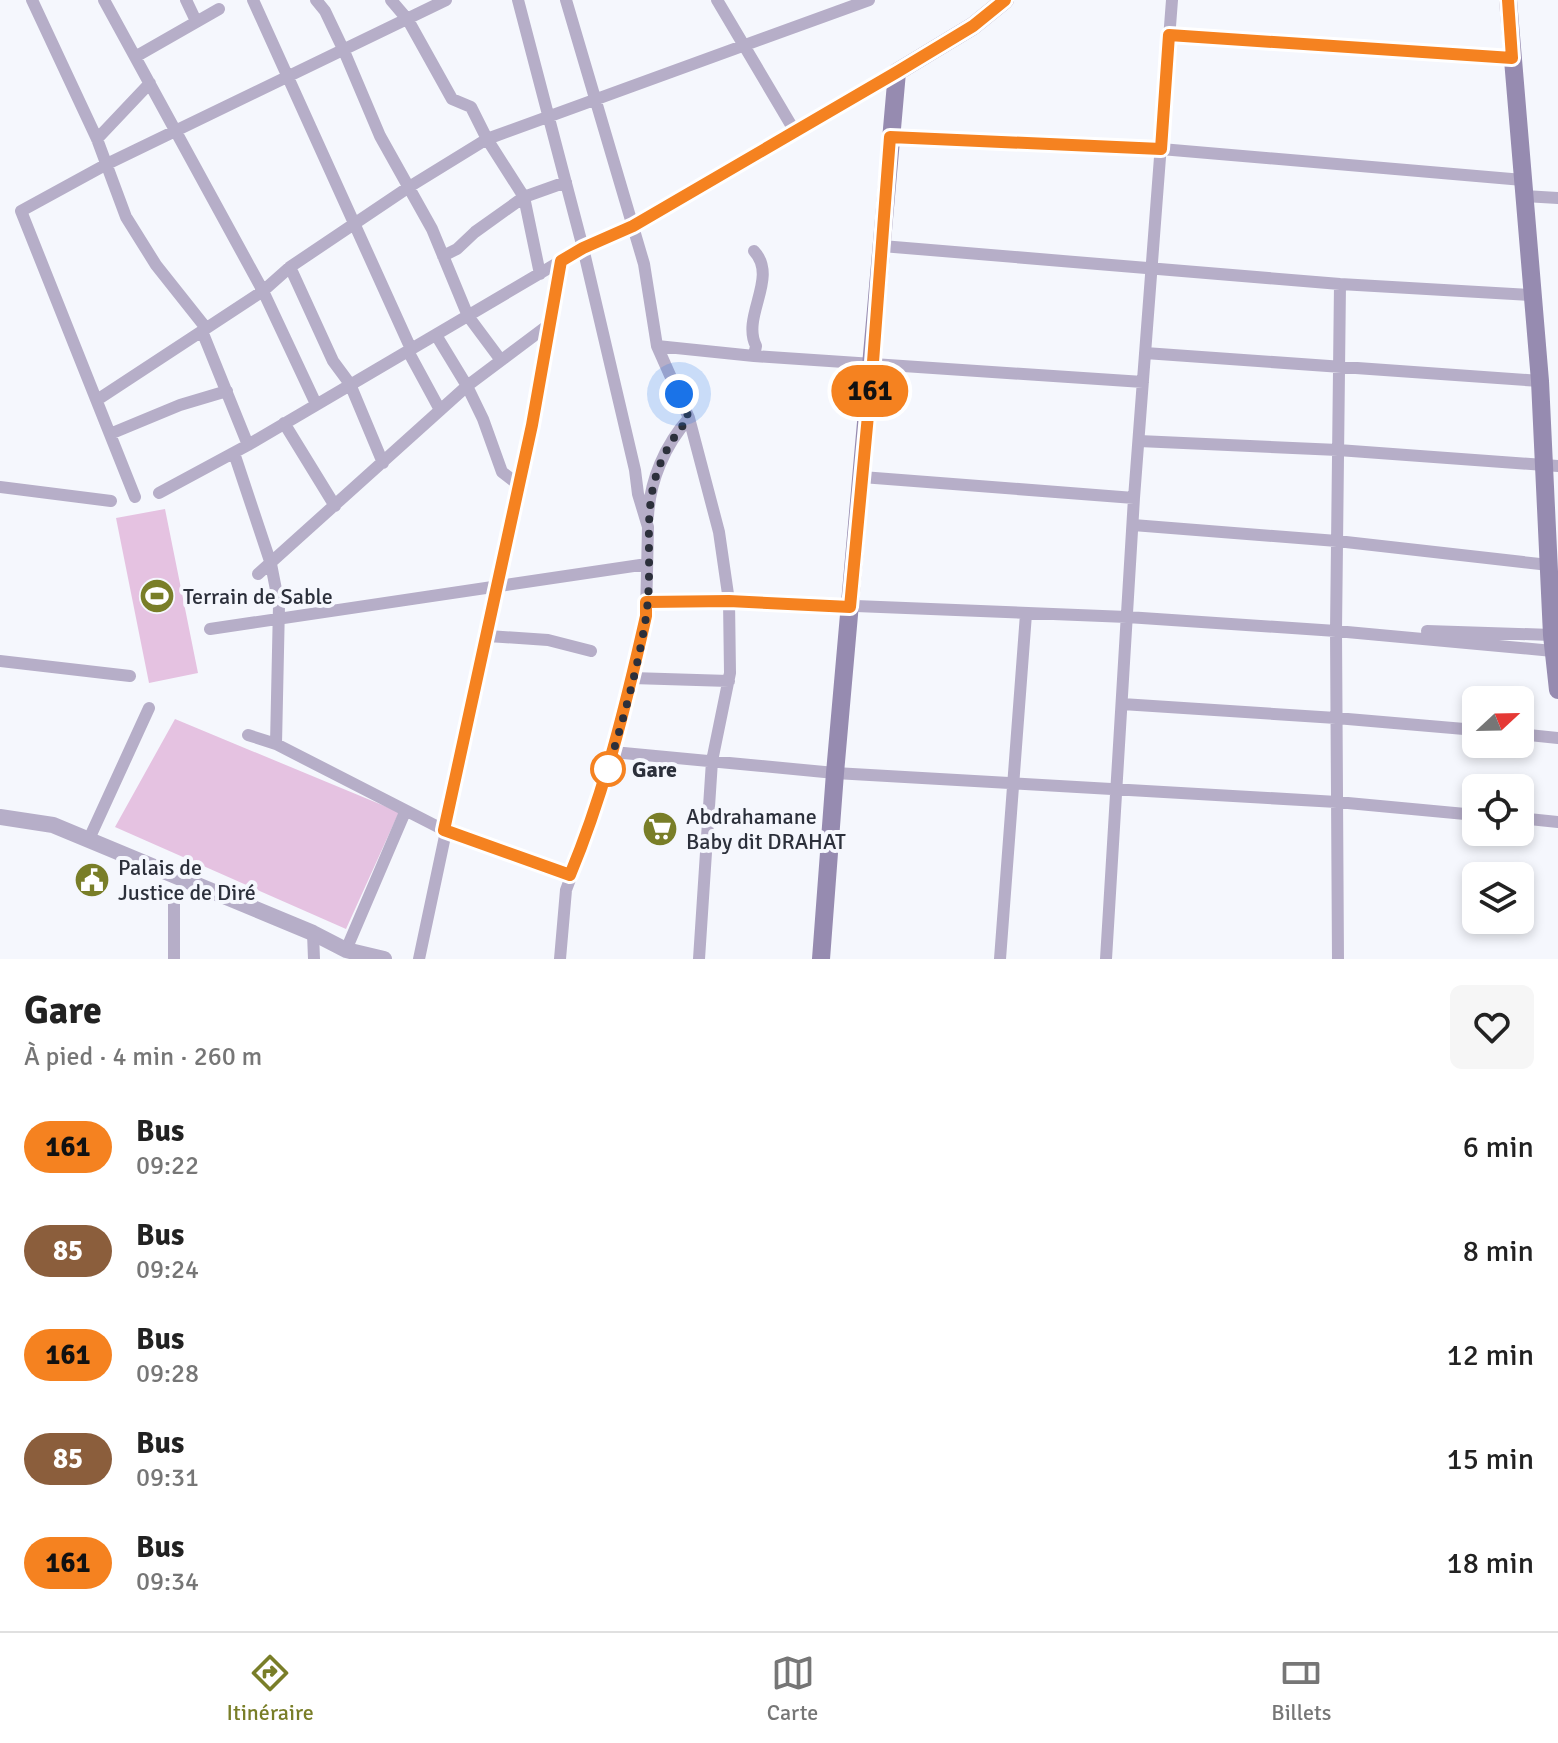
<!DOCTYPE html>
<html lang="fr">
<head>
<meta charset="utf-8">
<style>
  :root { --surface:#fff; --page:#f6f6f6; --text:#222; --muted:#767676; --line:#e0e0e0; --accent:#797e28 }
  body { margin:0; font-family:Signika,sans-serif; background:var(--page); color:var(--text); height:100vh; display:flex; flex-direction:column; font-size:30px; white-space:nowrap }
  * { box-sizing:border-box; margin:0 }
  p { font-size:26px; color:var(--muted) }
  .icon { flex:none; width:44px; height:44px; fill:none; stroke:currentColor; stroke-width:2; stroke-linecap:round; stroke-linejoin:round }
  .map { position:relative; height:959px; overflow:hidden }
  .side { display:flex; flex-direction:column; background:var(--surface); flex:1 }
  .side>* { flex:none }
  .badge { padding:0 16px; border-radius:26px; font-size:28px; line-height:52px }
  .needle { width:52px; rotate:68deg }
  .tools { position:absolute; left:1462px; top:686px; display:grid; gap:16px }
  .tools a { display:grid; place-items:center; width:72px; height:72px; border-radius:12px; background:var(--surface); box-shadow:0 4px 12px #0003; font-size:40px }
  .you { position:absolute; width:40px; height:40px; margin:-20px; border:6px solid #fff; border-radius:50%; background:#1a73e8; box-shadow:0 0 0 12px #1a73e833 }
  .map>.badge { position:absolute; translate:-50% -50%; box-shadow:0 0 0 4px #fff }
  .round { display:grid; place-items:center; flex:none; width:84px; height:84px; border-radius:12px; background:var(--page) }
  .headline { display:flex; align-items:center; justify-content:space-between; height:136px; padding:0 24px }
  h1 { font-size:38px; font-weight:800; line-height:60px }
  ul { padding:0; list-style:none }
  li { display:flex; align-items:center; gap:24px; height:104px; padding:0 24px }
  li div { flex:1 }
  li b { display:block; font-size:30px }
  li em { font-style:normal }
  li .badge { min-width:88px; font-weight:700; text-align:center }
  .menu { display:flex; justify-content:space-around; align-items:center; height:112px; border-top:2px solid var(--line); background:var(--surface); font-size:22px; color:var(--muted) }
  .menu a { display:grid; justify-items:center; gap:4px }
  .menu .current { color:var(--accent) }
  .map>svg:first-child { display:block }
  .green { fill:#e5c2e1 }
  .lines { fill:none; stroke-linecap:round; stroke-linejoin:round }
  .minor { stroke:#b6aec8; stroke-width:12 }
  .tertiary { stroke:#b6aec8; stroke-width:16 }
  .secondary { stroke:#968bb0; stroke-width:18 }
  .line-casing { stroke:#fff; stroke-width:18 }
  .line { stroke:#f58220; stroke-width:12 }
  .walk { stroke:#2c303b; stroke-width:8; stroke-dasharray:0 14.4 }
  .stop-dot { fill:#fff; stroke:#f58220; stroke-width:4 }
  .labels { text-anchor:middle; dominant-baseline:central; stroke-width:8; stroke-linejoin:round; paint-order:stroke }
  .poi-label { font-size:22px; fill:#2c303b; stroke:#f5f7fd; text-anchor:start }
  .stop-label { font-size:22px; font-weight:bold; fill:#2c303b; stroke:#f5f7fd; text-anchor:start }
</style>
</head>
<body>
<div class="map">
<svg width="1558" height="959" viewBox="0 0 1558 959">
  <rect width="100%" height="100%" fill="#f5f7fd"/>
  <path class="green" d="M 165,509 L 198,673 L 149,683 L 116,518 Z
    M 175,719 L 399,812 L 346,929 L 115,827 Z"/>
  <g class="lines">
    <path class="minor" d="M 32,0 L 97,139 L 126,217 L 156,265 L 206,328
      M 104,0 L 263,291 L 316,404
      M 186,0 L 196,21
      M 253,0 L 411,349
      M 316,0 L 325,11 L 344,51 L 380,136 L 432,229 L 468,316 L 500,359
      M 391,0 L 408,20 L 452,99 L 471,107 L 487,139 L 524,197 L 540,274
      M 518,0 L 583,248 L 635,470 L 638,494 L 648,527 L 646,616 L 618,737 L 588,831 L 566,890 L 560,959
      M 566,0 L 644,264 L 657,346 L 689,418 L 719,532 L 729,601 L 730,673 L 712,761 L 699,959
      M 717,0 L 794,130
      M 1169,35 L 1512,58
      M 135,57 L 219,9
      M 890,137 L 1161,149 L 1523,180
      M 97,139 L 150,83
      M 1524,196 L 1558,198
      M 882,246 L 1340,284 L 1532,295
      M 443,256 L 457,249 L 475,232 L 524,197 L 566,182
      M 290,267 L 333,361 L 350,384 L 383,463
      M 202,331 L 248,445
      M 436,335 L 467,386 L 483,419 L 502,472 L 519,485
      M 657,346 L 754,356 L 1143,382
      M 408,351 L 440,410
      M 1145,353 L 1540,381
      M 754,356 L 756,346 C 741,316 779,278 754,251
      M 97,400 L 263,291 L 290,267 L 409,187 L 487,139 L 869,0
      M 284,423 L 335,506
      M 110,434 L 180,405 L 227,391
      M 1139,441 L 1338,450 L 1558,466
      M 234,453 L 271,564 L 279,605 L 276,744
      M 862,477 L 1134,498
      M 0,487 L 111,501
      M 159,493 L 248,445 L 583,248 L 633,226 L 897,72
      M 135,497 L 21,211 L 107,164 L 446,0
      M 648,516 C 650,480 665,445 689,418
      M 1133,525 L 1337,541 L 1549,565
      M 258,574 L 467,386 L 551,323
      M 646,602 L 729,601 L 1127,617 L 1336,631 L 1553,651
      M 210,629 L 647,564
      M 1427,631 L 1552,635
      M 488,636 L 548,640 L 591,651
      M 0,661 L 130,676
      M 632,678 L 729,681
      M 1122,704 L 1336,718 L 1476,730
      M 1520,734 L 1558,738
      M 248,735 L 276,744 L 444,830 L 570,875
      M 613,752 L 835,773 L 1337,802 L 1476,815
      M 1520,818 L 1558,822
      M 89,839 L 149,708
      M 174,897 L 174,959
      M 313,933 L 314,959
      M 346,950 L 405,812
      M 419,959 L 532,425 L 561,261
      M 1000,959 L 1026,614
      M 1106,959 L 1134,498 L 1172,0
      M 1338,959 L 1336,631 L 1340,284"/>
    <path class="tertiary" d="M 0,817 L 53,825 L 313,933 L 346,950 L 384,959"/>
    <path class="secondary" d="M 1508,0 L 1540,381 L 1552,635 L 1558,690
      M 821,959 L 835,773 L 897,72 L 973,26 L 1005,0"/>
  </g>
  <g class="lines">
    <defs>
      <path id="line" d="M 1005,0 L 973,26 L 897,72 L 633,226 L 583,248 L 561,261 L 532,425 L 444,830 L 570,875 C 605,791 626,704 646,616 L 646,602 L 729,601 L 850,607 L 873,362 L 890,137 L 1161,149 L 1169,35 L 1512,58 L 1508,0"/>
    </defs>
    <use href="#line" class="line-casing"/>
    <use href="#line" class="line"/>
    <path class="walk" d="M 608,769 L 605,778 C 621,728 638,669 646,617 C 657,539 630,487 689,418 L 679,394"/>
  </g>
  <defs>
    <symbol id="stadium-disc" viewBox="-11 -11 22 22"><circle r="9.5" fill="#797e28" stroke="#f5f7fd"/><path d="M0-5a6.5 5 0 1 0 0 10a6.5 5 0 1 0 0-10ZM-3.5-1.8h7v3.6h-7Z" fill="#fff"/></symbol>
    <symbol id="supermarket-disc" viewBox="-11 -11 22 22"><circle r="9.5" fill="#797e28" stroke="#f5f7fd"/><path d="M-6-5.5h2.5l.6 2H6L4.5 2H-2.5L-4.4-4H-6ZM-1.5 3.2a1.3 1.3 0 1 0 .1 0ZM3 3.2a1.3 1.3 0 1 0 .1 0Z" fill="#fff"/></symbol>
    <symbol id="civic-disc" viewBox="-11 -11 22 22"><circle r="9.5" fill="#797e28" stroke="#f5f7fd"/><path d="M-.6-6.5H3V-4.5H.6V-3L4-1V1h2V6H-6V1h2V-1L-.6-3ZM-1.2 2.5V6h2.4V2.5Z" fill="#fff"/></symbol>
  </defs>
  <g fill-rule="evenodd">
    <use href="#stadium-disc" x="137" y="576" width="40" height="40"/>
    <use href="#supermarket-disc" x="640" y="809" width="40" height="40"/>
    <use href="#civic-disc" x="72" y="860" width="40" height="40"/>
  </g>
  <circle class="stop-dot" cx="608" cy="769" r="16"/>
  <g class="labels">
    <g class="poi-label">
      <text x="183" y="596">Terrain de Sable</text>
      <text x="686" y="816">Abdrahamane<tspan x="686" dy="25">Baby dit DRAHAT</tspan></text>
      <text x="118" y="867">Palais de<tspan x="118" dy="25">Justice de Diré</tspan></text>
    </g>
    <g class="stop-label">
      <text x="632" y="769">Gare</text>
    </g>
  </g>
</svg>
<div class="tools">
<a><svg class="needle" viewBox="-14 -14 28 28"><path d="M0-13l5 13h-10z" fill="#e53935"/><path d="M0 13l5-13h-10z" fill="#767676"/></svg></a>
<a><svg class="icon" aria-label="locate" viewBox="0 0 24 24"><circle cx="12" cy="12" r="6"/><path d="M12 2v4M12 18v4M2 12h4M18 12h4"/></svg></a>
<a><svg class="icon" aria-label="layers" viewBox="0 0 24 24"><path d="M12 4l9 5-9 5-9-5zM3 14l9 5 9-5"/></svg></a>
</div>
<div class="you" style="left:679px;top:394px"></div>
<b class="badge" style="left:870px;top:391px;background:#f58220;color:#111">161</b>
</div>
<section class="side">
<div class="headline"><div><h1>Gare</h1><p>À pied · 4 min · 260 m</p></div><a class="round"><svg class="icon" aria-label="heart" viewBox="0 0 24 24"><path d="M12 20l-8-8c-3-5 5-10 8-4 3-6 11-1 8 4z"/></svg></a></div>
<ul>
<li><span class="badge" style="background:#f58220;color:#111">161</span><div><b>Bus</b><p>09:22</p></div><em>6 min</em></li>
<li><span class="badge" style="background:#8b5e3c;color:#fff">85</span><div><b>Bus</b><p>09:24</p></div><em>8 min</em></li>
<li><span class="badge" style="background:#f58220;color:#111">161</span><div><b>Bus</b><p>09:28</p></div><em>12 min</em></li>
<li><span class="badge" style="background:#8b5e3c;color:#fff">85</span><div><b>Bus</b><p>09:31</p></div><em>15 min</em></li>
<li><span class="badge" style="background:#f58220;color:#111">161</span><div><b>Bus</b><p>09:34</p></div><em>18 min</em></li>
</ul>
</section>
<nav class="menu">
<a class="current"><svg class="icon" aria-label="directions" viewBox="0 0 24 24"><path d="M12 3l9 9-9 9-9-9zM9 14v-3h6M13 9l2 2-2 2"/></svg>Itinéraire</a>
<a><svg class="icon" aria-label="map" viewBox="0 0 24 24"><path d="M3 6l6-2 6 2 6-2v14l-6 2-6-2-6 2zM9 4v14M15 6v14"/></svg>Carte</a>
<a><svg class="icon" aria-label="tickets" viewBox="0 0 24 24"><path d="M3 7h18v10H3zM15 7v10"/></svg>Billets</a>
</nav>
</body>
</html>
